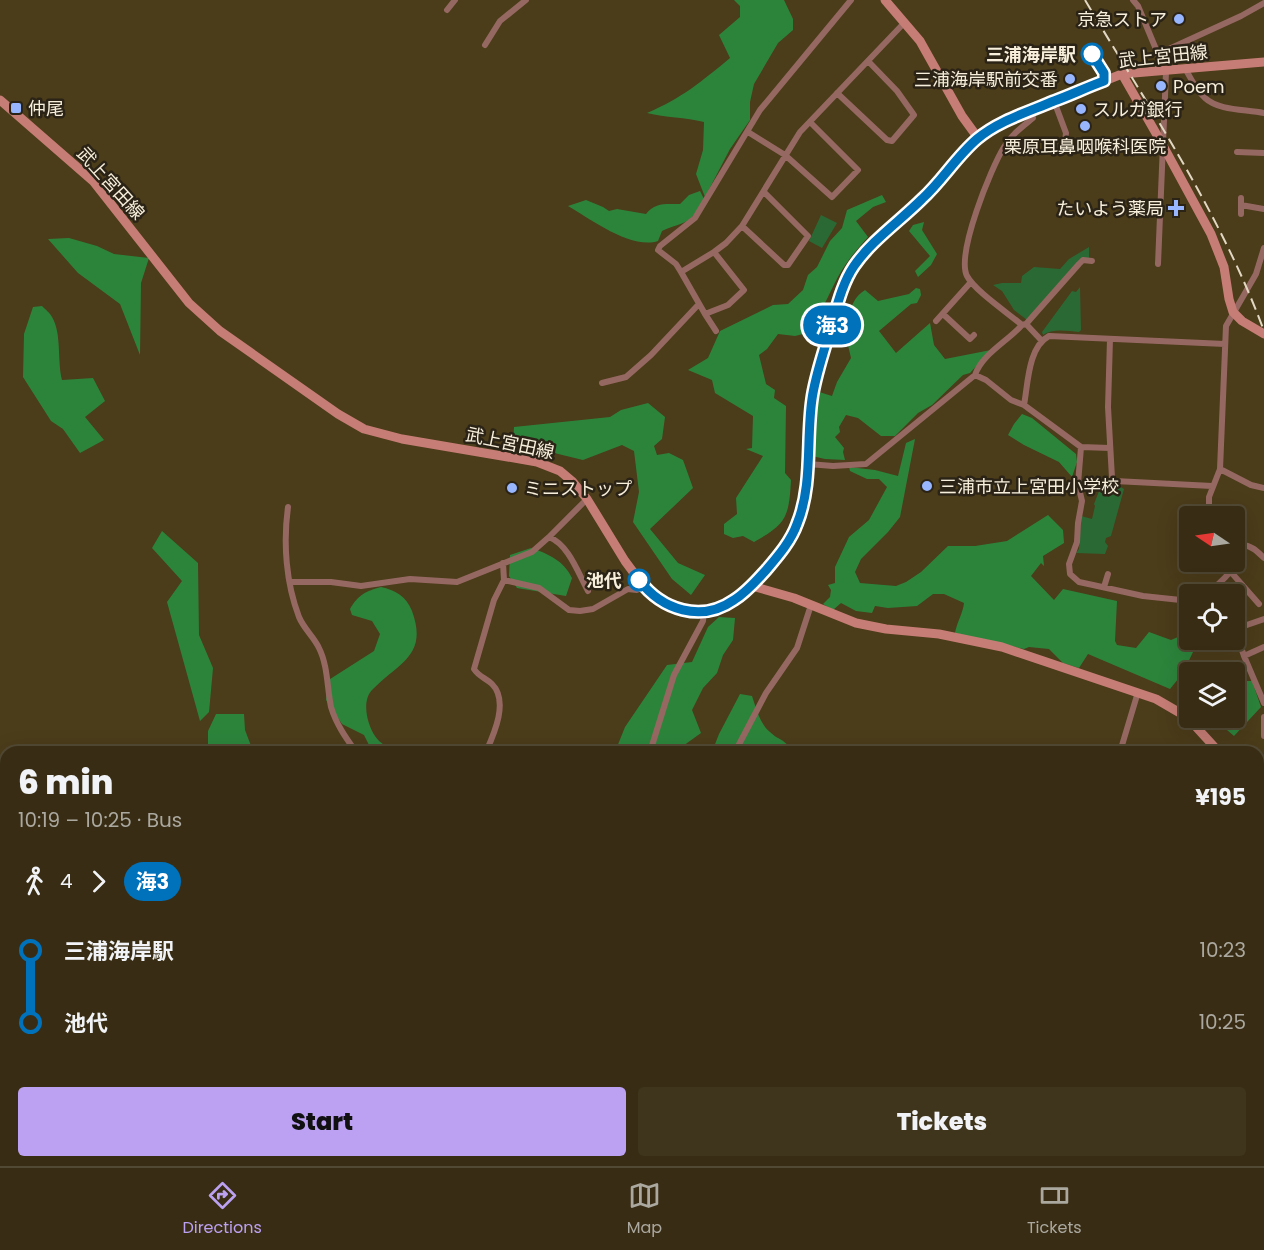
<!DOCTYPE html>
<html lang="en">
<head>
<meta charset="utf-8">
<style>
  :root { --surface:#382d14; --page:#3f351d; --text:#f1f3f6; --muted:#aba8a0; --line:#524934; --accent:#bca0f2 }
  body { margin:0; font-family:Poppins,"Noto Sans JP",sans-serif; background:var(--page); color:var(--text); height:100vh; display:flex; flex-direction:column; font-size:22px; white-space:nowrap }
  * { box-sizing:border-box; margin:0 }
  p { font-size:20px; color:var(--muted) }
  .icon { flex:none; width:33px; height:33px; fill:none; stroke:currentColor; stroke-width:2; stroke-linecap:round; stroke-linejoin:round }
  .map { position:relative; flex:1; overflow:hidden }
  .panel { position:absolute; left:0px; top:746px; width:1264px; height:422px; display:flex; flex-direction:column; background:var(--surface); border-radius:18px 18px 0 0; box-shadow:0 6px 24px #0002,0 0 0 2px var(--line) }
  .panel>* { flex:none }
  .badge { padding:0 12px; border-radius:20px; font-size:21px; line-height:39px }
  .needle { width:39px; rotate:283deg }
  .fabs { position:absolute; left:1179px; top:506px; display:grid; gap:12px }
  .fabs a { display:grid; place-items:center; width:66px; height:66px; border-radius:6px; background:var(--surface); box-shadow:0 6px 24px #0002,0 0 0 2px var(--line); font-size:30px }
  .map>.badge { position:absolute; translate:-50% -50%; box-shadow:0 0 0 3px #fff }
  .legs { display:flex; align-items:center; gap:9px; height:66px; padding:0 18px; font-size:20px }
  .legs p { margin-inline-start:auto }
  .headline { display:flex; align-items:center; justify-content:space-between; height:102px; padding:0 18px }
  h1 { font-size:33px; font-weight:800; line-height:45px }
  .button { display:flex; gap:12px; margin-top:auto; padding:12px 18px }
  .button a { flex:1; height:69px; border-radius:6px; background:var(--accent); color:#111; font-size:24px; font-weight:800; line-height:69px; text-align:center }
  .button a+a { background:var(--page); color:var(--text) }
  ul { padding:0 18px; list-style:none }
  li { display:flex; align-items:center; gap:21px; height:72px; font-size:22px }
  li i { display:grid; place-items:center; width:9px; height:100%; margin:0 8px; background:currentColor }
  li i::after { content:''; width:15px; height:15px; margin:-8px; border:4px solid; border-radius:50%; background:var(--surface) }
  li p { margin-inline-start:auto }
  li:first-child i { background:linear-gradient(#0000 50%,currentColor 0) }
  li:last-child i { background:linear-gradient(currentColor 50%,#0000 0) }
  .tab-bar { display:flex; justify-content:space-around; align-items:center; height:84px; border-top:2px solid var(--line); background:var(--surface); font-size:16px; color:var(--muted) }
  .tab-bar a { display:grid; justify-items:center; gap:3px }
  .tab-bar .selected { color:var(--accent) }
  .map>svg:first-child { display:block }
  .green { fill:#2b6934 }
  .forest { fill:#2c843b }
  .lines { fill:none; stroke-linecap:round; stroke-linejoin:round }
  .stream { stroke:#7183b7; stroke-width:2 }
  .street { stroke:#966862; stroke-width:6 }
  .secondary { stroke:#c67d75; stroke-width:9 }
  .rail { stroke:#e1d7c2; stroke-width:2; stroke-dasharray:12 6; stroke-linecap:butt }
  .line-1-casing { stroke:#fff; stroke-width:14 }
  .line-1 { stroke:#0072bc; stroke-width:9 }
  .poi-dot { fill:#98b6fd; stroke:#2b2416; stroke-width:2 }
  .stop-1-dot { fill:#fff; stroke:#0072bc; stroke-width:3 }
  .labels { text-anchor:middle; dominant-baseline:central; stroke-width:5; stroke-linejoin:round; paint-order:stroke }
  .poi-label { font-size:18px; fill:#f7eedb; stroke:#2b2416; text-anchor:start }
  .stop-label { font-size:18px; font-weight:bold; fill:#f7eedb; stroke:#2b2416; text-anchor:end }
  .street-label { font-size:18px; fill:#f7eedb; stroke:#2b2416 }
</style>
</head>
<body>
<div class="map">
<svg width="1264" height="1166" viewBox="0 0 1264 1166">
  <rect width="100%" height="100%" fill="#4b3c1a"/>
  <path class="green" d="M 821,215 L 837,223 L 822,248 L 809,241 Z
    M 1089,247 L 1089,258 L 1080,260 L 1027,320 L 1014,310 L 1002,291 L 993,285 L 1002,283 L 1021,283 L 1022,276 L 1034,267 L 1060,269 L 1069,259 Z
    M 1080,287 L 1081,330 L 1079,332 C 1067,331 1053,328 1043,335 L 1042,332 L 1072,291 L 1076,292 Z
    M 1103,481 L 1114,489 L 1118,489 L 1119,486 L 1124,489 L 1111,536 L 1106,538 L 1105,542 L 1108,546 L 1105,554 L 1076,553 L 1079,549 L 1081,516 L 1092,519 L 1095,506 L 1094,504 Z"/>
  <path class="forest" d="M 734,0 L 784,0 L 793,19 L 793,30 L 778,43 L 754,84 L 750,102 L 750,120 L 730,149 L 705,197 L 696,174 L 703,150 L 704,122 C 685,117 666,118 647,113 C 682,98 701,82 730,58 L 719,35 L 740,17 L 740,6 Z
    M 700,191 L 704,199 C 689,226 687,220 662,231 L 658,241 C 632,250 590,219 568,206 L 586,200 L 603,207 L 609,211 L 617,209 L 646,214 C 655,202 666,204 680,204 L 689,195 Z
    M 882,195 L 886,202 L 873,207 L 856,221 L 868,237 C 857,249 847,261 839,275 C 828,295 821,315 807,333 L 795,336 L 778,334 L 767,349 L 759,355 L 766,384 L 775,390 L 774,398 L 786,406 L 785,473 L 791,480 C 789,518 786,524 754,542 L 743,536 L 733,538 L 724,534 L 724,524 L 737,514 L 736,498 L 763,456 L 746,449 L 752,448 L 753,416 L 715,393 L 712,380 L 688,370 L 708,358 L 720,331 L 773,305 L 788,304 L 803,290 L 808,275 L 817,267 L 830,241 L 842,228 L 847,210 Z
    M 924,222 L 922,230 L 937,254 L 931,265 L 918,277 L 915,271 L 930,256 L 909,231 L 913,225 Z
    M 69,238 L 97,246 L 114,254 L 149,258 L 141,283 L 140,355 L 120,304 L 78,273 L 48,239 Z
    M 916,288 L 920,289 L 921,295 L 917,303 L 911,304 L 879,331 L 896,353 L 930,323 L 934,345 L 945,359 L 991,350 L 970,373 L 963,375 L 932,405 L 918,413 L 895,436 L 881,436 L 858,418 L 846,415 L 839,427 L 840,432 L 835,437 L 844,448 L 843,452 L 845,460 L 825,459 L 812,456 L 816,391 L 832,396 L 837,382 L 851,358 L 847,341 L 849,331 L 841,321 L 848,317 C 852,305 854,297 865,290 L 878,301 L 909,294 Z
    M 42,306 C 45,309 50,313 52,317 C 62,334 57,360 62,380 L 93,378 L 105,401 L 85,417 L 104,440 L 80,453 L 63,429 L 51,421 L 23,377 L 24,334 L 33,307 Z
    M 648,403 L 665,417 L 662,439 L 654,446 L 657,455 L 669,453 L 683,460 L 693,488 L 650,529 L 678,563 L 705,575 L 691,595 L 672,579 L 633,522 L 639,492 L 634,451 L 622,445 L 583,460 L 513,443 L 514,427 L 610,417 L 621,410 Z
    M 1022,414 L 1032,418 L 1076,454 L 1077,462 L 1072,477 L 1059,462 L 1024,445 L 1008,435 L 1014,424 Z
    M 915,439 L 900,517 L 888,532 L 861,559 L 855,572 L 860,583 L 896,586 L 906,582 L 921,572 L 948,546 L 975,546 L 1007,541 L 1048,515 L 1063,530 L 1064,543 L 1043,556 L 1044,566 L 1041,563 L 1031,576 L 1054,600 L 1063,589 L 1117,601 L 1115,641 L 1117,645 L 1136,648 L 1149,632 L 1171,640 L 1178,637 L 1193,652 L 1183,673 L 1170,689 L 1088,654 L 1079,668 L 1063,663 L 1049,649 L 1029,647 L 1024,649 L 955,633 C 957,622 963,613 964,603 L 944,594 L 933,594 L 917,606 L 888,608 L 875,606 L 872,613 L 856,611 L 841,603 L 833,610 L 823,604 L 830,597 L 831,590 L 828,585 L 835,583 L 835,567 L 849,537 L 869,520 L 887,487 L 879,479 L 867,479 L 850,471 L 849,467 L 875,470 L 898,476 L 906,443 Z
    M 162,531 L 198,563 L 199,635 L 213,668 L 209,712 L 200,721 L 167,602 L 182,581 L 152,548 Z
    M 531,548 C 549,554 564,561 572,578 L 566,596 L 517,588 L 509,576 L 510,555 Z
    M 381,587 C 395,590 406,596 412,611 C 428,655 400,662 373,689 C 361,700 367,724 375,736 C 378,741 384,745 389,748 L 387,751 L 372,751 L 364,735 L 342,724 L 326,700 L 327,681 L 374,651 L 380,634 L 372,621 L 352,615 L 350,609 C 358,595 366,591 381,587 Z
    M 719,617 L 735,618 L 733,640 L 723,655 L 717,673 L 703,688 L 692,710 L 701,733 L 676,751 L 615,752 L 625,727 L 667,665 L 692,662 L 708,627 Z
    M 1246,681 L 1252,681 L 1261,707 L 1234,736 L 1227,730 L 1198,717 L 1234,717 L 1235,687 Z
    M 740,694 L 752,696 C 756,708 760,724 770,732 C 779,741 785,738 791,751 L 712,752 L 719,734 Z
    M 216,714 L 244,714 L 245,730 L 253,751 L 208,751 L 208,731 Z
    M 2,1012 L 6,1012 L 6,1139 L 0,1157 L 0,1015 Z
    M 721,1161 L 822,1161 L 824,1166 L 724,1166 Z"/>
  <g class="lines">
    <path class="stream" d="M 1258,1106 L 1264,1106
      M 521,1166 L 523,1161"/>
    <path class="street" d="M 851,0 L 760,110 L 695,218 L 660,246 L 658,250 L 676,264 L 681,272 L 714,252 L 726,243 L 742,226 L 800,132 L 905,22
      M 1133,0 L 1138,6 L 1158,54 L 1158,72
      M 447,10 L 455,0
      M 485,45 L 500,21 L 526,0
      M 1158,54 L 1241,16 L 1264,3
      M 1186,70 C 1191,79 1197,91 1205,98 C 1219,111 1246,109 1264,113
      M 837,93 L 887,140 L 892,141 L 914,115 L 897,91 L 868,61
      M 1054,101 L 1066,133 L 1065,141
      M 1031,110 L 1033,118 C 1022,127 1012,134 1004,147 C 991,168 956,254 967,276 C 975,291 1008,313 1022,325 L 1026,324 L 1042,341
      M 748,132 L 785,155 L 832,197 L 858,170 L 810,122
      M 1237,152 L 1264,153
      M 1241,205 L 1264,209
      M 1241,214 L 1241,198
      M 742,226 L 784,265 L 788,265 L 808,236 L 764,192
      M 1158,264 L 1166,72
      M 681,272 L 705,314 L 728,305 L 744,290 L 714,252
      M 705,314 L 716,331
      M 943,314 L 970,339 L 974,335
      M 936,321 L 971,282
      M 1026,324 L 1079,264 L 1083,260 L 1092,261
      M 1110,339 L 1108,407 L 1112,478 L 1115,481 L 1212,486
      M 975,375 C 982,354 1008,341 1022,325
      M 602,383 L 626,377 L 651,355 L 698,305
      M 1024,405 C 1028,384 1028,347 1049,336 L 1225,344
      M 1081,447 L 1078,484 L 1082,501 L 1078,523 L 1077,542 L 1069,564 L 1070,574 L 1079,582 L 1093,585 L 1143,596 L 1190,601
      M 808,464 L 833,466 L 866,464 L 975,375 L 986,380 L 1011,400 L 1024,405 L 1081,447 L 1110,448
      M 1220,469 L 1251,485 L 1264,488
      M 288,507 C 283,543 286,583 299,617 C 304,629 314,637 319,648 C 328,666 327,688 331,707 C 336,724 346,738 356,752
      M 1216,516 L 1209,505 L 1209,497 L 1220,469 L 1226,326 L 1256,274 L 1264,248
      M 549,537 L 587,499
      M 1241,545 C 1251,545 1257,551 1264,558
      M 1230,571 L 1259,604
      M 504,580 L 539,588 L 569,610 L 580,611 L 593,609 L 628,589 L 637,590 L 644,586
      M 290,582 L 331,582 L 361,586 L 410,579 L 457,582 L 532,552 L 549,537 C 569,545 578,573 588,591
      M 1104,587 L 1108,574
      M 1208,594 C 1224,577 1253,559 1234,537
      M 1234,627 L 1244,656 L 1264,703
      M 1235,629 L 1264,619
      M 1244,656 L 1264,647
      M 1264,717 L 1264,736
      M 486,752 C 494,734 509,701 492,684 C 486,678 479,677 474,669 L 494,600 L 504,580 L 503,563
      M 650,752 L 674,675 L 703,621 L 704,612
      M 735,752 L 766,693 L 797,648 L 811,605
      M 1120,752 L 1138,692
      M 1258,857 L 1264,854
      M 1258,973 L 1264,970
      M 108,1161 L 111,1166
      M 254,1161 L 256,1163 L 262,1161
      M 270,1161 L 272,1166
      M 198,1166 L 215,1161
      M 400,1166 L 403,1161
      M 611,1166 L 613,1161"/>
    <path class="secondary" d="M 885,0 L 920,41 L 962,116 L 978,138
      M 1122,74 L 1161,142 L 1211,234 L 1224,267 L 1229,299 L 1233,312 L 1242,321 L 1264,334
      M 0,100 L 93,181 L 189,303 L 220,331 L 338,414 L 364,429 L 402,439 L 537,462 L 560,471 L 573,482 L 587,499 L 625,561 L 648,592 L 674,608 L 697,612 L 720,608 L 736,599 L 752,586 L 790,538 L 802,508 L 808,464 L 812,399 L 819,369 L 843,289 L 854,266 L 869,248 L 925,198 L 954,162 L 978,138 L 997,126 L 1031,110 L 1122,74 L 1264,62
      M 752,586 L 794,598 L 856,623 L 886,629 L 939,634 L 1002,647 L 1156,699 L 1187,717 L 1219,752
      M 1258,799 L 1264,804"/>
    <path class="rail" d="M 1085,0 C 1149,108 1220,212 1264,331"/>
  </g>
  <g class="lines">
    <defs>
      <path id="line-1" d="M 639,580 C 662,610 701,623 734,600 C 747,592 757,580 767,569 C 778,556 791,541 797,524 C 813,485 806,440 812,399 C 815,377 823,355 829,333 C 836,311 841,285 854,266 C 872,240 900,221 922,199 C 942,181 956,157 977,139 C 998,121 1028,112 1054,101 C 1071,95 1087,87 1104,81 L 1104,73 L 1092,54"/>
    </defs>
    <use href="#line-1" class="line-1-casing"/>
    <use href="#line-1" class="line-1"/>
  </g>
  <g class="poi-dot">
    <circle cx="1179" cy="19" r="6"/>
    <circle cx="1070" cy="79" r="6"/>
    <circle cx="1161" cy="86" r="6"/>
    <rect x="10" y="102" width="12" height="12" rx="3"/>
    <circle cx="1081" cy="109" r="6"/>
    <circle cx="1085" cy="126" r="6"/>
    <path d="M1173 199h6v6h6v6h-6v6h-6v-6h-6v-6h6z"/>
    <circle cx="927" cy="486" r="6"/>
    <circle cx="512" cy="488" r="6"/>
  </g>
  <g class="stop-1-dot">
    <circle cx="1092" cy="54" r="10"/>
    <circle cx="639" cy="580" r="10"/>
  </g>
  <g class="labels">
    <g class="poi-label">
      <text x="1167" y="19" text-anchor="end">京急ストア</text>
      <text x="1058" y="79" text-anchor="end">三浦海岸駅前交番</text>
      <text x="1173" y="86">Poem</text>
      <text x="28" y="108">仲尾</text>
      <text x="1093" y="109">スルガ銀行</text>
      <text x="1085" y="146" text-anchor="middle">栗原耳鼻咽喉科医院</text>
      <text x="1164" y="208" text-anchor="end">たいよう薬局</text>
      <text x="939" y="486">三浦市立上宮田小学校</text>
      <text x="524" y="488">ミニストップ</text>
    </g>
    <g class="stop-label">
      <text x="1076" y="54">三浦海岸駅</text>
      <text x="622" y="580">池代</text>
    </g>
    <g class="street-label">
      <text transform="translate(1163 56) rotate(-6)">武上宮田線</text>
      <text transform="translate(111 183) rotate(48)">武上宮田線</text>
      <text transform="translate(510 443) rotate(12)">武上宮田線</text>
    </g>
  </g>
</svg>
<div class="fabs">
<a><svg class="needle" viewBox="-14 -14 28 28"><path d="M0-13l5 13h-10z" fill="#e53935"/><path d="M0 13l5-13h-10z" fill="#aba8a0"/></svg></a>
<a><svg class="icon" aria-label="locate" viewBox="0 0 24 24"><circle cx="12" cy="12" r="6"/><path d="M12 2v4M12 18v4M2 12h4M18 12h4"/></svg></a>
<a><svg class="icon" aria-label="layers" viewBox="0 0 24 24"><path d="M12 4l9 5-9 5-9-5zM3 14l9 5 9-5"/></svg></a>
</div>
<b class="badge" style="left:832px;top:325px;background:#0072bc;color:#fff">海3</b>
<section class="panel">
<div class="headline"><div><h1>6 min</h1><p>10:19 – 10:25 · Bus</p></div><b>¥195</b></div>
<div class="legs"><svg class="icon" aria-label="walk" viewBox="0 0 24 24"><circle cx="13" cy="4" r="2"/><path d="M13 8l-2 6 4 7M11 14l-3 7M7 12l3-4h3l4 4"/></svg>4<svg class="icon" aria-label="forward" viewBox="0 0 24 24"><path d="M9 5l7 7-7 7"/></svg><b class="badge" style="background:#0072bc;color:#fff">海3</b></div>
<ul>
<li><i style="color:#0072bc"></i><b>三浦海岸駅</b><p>10:23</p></li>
<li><i style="color:#0072bc"></i><b>池代</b><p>10:25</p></li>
</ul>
<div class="button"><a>Start</a><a>Tickets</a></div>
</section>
</div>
<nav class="tab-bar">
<a class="selected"><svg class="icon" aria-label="directions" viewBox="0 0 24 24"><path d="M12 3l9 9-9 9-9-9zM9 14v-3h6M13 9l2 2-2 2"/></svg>Directions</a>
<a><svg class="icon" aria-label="map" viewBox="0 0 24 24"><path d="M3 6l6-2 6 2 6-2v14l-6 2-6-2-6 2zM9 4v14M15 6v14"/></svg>Map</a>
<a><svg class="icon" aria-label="tickets" viewBox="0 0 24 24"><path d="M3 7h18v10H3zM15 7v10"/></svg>Tickets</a>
</nav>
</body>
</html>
